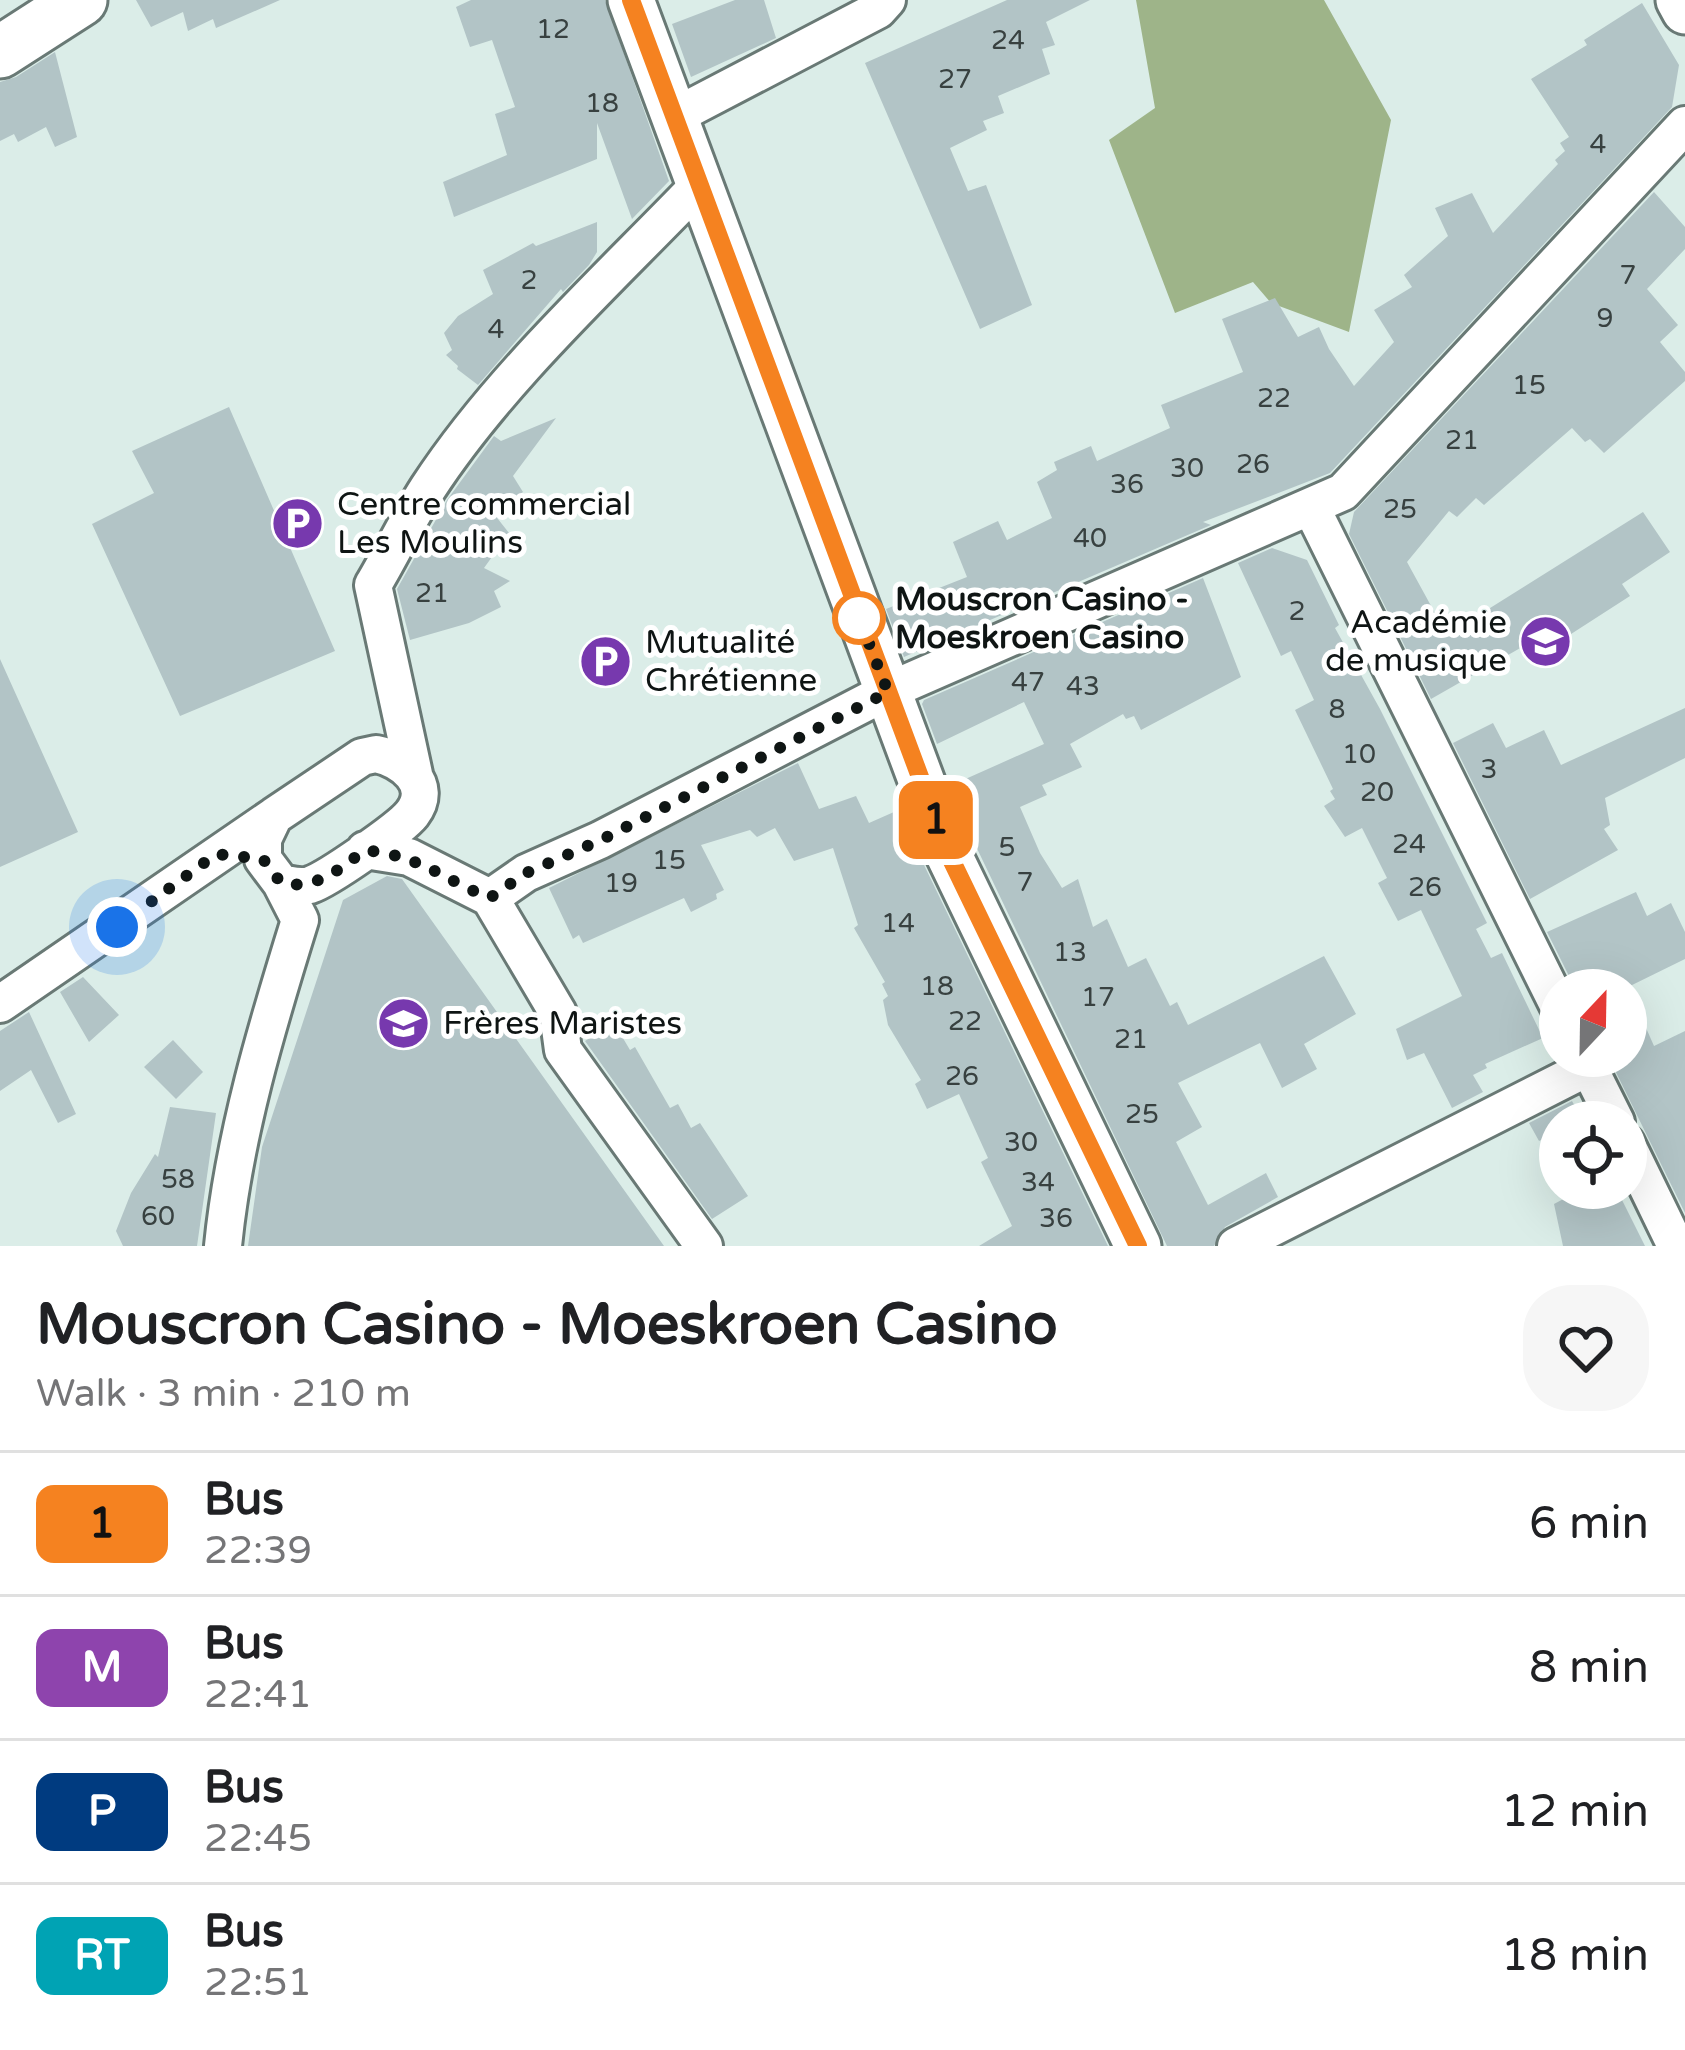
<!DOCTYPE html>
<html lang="en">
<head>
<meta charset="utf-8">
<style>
  :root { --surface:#fff; --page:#f6f6f6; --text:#202124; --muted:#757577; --line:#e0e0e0 }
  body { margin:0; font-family:"Varela Round",sans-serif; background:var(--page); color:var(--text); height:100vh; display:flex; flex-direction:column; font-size:45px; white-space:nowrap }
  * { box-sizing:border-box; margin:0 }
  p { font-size:39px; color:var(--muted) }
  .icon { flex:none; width:66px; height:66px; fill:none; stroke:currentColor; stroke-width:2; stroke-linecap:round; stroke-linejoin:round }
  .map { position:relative; height:1246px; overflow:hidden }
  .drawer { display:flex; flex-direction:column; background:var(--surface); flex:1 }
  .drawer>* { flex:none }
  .badge { padding:0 24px; border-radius:18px; font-size:42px; line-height:78px }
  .needle { width:78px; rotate:22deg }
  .fabs { position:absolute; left:1539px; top:969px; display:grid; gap:24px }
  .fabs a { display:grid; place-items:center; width:108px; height:108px; border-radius:50%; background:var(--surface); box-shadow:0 12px 48px #0002; font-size:60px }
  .you { position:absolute; width:60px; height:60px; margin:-30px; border:9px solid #fff; border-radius:50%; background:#1a73e8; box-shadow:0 0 0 18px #1a73e833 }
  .map>.badge { position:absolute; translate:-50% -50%; box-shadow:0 0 0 6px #fff }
  .round { display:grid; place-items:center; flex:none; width:126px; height:126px; border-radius:48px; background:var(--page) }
  .summary { display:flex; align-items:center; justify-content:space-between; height:204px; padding:0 36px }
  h1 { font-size:57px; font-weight:700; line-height:90px }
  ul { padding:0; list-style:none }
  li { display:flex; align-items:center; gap:36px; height:144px; padding:0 36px; border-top:3px solid var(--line) }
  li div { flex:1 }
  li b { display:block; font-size:45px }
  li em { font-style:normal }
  li .badge { min-width:132px; font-weight:700; text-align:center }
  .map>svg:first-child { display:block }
  .forest { fill:#9eb489 }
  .building { fill:#b2c4c6 }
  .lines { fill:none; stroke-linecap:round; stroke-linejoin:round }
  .minor-casing { stroke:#697975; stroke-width:42 }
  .tertiary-casing { stroke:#697975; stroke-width:51 }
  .secondary-casing { stroke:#697975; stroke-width:57 }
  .minor { stroke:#fff; stroke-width:36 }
  .tertiary { stroke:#fff; stroke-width:45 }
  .secondary { stroke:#fff; stroke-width:51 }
  .line-casing { stroke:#fff; stroke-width:27 }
  .line { stroke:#f58220; stroke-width:18 }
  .walk { stroke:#0f1514; stroke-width:12; stroke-dasharray:0 21.6 }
  .stop-dot { fill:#fff; stroke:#f58220; stroke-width:6 }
  .labels { text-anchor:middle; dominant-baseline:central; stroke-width:10; stroke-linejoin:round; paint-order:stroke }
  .number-label { font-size:27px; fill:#384140 }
  .poi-label { font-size:33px; fill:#0f1514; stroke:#fff; text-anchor:start }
  .stop-label { font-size:33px; font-weight:bold; fill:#0f1514; stroke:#fff; text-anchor:start }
</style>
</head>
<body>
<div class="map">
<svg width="1685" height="1246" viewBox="0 0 1685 1246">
  <rect width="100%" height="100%" fill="#dbede8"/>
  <path class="forest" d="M 1136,0 L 1324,0 L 1391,120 L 1349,332 L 1271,303 L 1253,282 L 1175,313 L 1109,140 L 1155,108 Z"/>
  <path class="building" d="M 136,0 L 280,0 L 216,28 L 213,19 L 188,31 L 183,12 L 151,27 Z
    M 471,0 L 605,0 L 669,181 L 632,219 L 597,123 L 597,159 L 454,217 L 443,182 L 507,155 L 495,114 L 515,107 L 492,40 L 470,47 L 456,7 Z
    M 735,0 L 764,0 L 776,38 L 691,77 L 672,24 Z
    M 1007,0 L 1090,0 L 1046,22 L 1055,45 L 1042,49 L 1050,74 L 998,96 L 1004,113 L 983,121 L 987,130 L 950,148 L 968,191 L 986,185 L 1032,305 L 980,329 L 865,63 Z
    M 1642,3 L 1679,65 L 1672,107 L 1330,473 L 1203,522 L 1211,525 L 904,657 L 886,609 L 967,577 L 953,542 L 998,521 L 1007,540 L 1052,518 L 1037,482 L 1057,470 L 1054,462 L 1091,446 L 1097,461 L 1170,428 L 1161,405 L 1243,372 L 1222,319 L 1275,298 L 1298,337 L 1319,327 L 1329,349 L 1354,386 L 1394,342 L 1374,310 L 1412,287 L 1404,275 L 1448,236 L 1435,208 L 1472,193 L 1493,233 L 1558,164 L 1555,160 L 1565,151 L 1560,143 L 1569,137 L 1531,79 L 1587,45 L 1584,40 Z
    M 55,52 L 77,137 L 55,147 L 46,127 L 18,142 L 14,134 L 0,141 L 0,82 L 16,77 Z
    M 1654,192 L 1685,227 L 1685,249 L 1647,289 L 1678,325 L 1660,342 L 1685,372 L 1685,381 L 1604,453 L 1590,439 L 1585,442 L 1572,428 L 1484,505 L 1476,498 L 1457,517 L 1449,511 L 1407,562 L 1447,635 L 1643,512 L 1670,552 L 1622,584 L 1630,596 L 1540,654 L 1531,642 L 1431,699 L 1349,534 L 1354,512 Z
    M 597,222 L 597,252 L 589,265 L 563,292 L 561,289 L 478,385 L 457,369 L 458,366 L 446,355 L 452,350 L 444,333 L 458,316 L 493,294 L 483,270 L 533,243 L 536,246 Z
    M 229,407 L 335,651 L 180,716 L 92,524 L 154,493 L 132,451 Z
    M 556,418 L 513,476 L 523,492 L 494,514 L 509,533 L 484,568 L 510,581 L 494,591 L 501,607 L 469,623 L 410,640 L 397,589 L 447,500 L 494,436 L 501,441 Z
    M 1272,548 L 1307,560 L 1339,625 L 1335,628 L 1380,709 L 1487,923 L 1476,929 L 1491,958 L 1502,953 L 1543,1038 L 1485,1064 L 1487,1068 L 1473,1075 L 1483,1092 L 1452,1108 L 1424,1053 L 1407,1060 L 1396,1029 L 1462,996 L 1421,910 L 1398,921 L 1378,883 L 1387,878 L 1362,828 L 1345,837 L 1324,806 L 1335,799 L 1330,791 L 1333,789 L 1295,710 L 1314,700 L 1291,651 L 1281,656 L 1238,563 Z
    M 1203,578 L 1241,677 L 1141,730 L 1134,716 L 1126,719 L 1123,714 L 1070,744 L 1082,767 L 1042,785 L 1047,795 L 1020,807 L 1040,853 L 1062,888 L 1078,879 L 1093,927 L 1107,919 L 1128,967 L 1146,958 L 1170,1006 L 1177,1002 L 1188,1025 L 1324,956 L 1356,1014 L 1304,1044 L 1317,1069 L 1282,1088 L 1260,1043 L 1178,1083 L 1202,1127 L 1176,1142 L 1208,1205 L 1266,1173 L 1278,1197 L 1225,1227 L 1214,1246 L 1167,1246 L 972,838 L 952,785 L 1044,744 L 1024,702 L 937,744 L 922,704 L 924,700 Z
    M 0,659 L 78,832 L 0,867 Z
    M 1685,708 L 1685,758 L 1605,798 L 1610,825 L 1604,829 L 1618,850 L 1530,899 L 1453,743 L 1493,723 L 1506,748 L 1544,730 L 1561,765 Z
    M 798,763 L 819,809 L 856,796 L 869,823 L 903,808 L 925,867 L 1108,1246 L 979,1246 L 1012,1226 L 981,1162 L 988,1158 L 959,1094 L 927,1109 L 915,1084 L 921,1080 L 888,1025 L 883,1000 L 888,996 L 882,984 L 885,982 L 854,928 L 858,925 L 833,848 L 794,861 L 775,828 L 757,837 L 750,830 L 701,845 L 724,890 L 716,894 L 717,899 L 691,912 L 684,898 L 583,943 L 579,935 L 573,939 L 549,888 Z
    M 387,876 L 402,879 L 664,1246 L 248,1246 L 262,1147 L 343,900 Z
    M 1636,892 L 1647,916 L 1671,903 L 1685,932 L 1685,959 L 1628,987 L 1654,1046 L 1685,1031 L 1685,1213 L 1608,1056 L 1626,1056 L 1626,988 L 1576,990 L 1547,932 Z
    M 83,977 L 119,1015 L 89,1042 L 60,992 Z
    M 29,1012 L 76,1114 L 58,1123 L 31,1070 L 0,1091 L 0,1031 Z
    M 614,1023 L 630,1050 L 635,1047 L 670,1108 L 678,1104 L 691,1128 L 700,1123 L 748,1196 L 712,1219 L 585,1041 Z
    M 173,1040 L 203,1072 L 176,1099 L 144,1067 Z
    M 1572,1101 L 1582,1119 L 1560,1122 L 1560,1131 L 1539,1141 L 1529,1123 Z
    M 170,1107 L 216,1113 L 197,1246 L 123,1246 L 116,1231 L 131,1193 L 155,1154 L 158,1157 Z
    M 1584,1188 L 1616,1188 L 1645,1246 L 1563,1246 L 1554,1204 Z"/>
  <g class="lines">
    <defs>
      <path id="minor" d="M 675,116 L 878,10 L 887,0
        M 1312,509 L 1560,1009
        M 376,754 C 402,759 435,784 412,814 C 400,829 328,879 310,885 C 300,888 292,885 281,883 L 263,859 L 263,839 L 274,816 L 362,757 Z
        M 414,774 L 373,585 C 392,553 408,519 428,488 C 499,379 609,279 699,185
        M 365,850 L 409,857 L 490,898 L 558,1013 L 563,1050 L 704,1246
        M 490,898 L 526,873 L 600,840 L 888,691 L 1343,492 L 1685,125
        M 0,1004 L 274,816
        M 1583,1056 L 1616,1122
        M 1626,1143 L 1676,1246
        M 223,1246 C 234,1135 267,1026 300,920 L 281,883
        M 1236,1246 L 1589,1067"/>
      <path id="tertiary" d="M 631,0 L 949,855 L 1138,1246
        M 1679,0 L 1685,11"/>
      <path id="secondary" d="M 0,52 L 81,0"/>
    </defs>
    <use href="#minor" class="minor-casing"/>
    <use href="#tertiary" class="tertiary-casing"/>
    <use href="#secondary" class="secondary-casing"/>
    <use href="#minor" class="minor"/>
    <use href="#tertiary" class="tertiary"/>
    <use href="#secondary" class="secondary"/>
  </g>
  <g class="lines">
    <defs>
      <path id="line" d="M 631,0 L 949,855 L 1138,1246"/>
    </defs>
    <use href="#line" class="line-casing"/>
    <use href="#line" class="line"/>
    <path class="walk" d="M 117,927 L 216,854 L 263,859 L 281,883 C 317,890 338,870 365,850 C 424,857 440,878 490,898 L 526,873 L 601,840 L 888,692 L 859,618"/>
  </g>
  <defs>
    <symbol id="parking-disc" viewBox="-11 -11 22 22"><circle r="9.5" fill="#7739ae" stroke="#fff"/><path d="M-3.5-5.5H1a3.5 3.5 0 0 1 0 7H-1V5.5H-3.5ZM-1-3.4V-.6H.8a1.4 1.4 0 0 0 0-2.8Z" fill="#fff"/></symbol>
    <symbol id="school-disc" viewBox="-11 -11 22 22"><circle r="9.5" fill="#7739ae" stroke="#fff"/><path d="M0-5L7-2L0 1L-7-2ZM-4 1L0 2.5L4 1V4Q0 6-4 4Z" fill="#fff"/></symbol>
  </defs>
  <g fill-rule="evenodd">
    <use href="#parking-disc" x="268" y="494" width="59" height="59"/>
    <use href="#school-disc" x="1516" y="612" width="59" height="59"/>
    <use href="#parking-disc" x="576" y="632" width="59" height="59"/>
    <use href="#school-disc" x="374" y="994" width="59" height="59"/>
  </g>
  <circle class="stop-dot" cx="859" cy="618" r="24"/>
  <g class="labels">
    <g class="number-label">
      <text x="553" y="29">12</text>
      <text x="1008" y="40">24</text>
      <text x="955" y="79">27</text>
      <text x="602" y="103">18</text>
      <text x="1598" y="144">4</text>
      <text x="1628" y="275">7</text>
      <text x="529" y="280">2</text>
      <text x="1605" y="318">9</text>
      <text x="496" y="329">4</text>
      <text x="1529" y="385">15</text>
      <text x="1274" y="398">22</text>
      <text x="1462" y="440">21</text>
      <text x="1253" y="464">26</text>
      <text x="1187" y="468">30</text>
      <text x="1127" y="484">36</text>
      <text x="1400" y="509">25</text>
      <text x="1090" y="538">40</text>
      <text x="432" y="593">21</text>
      <text x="1297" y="611">2</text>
      <text x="1028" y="682">47</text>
      <text x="1083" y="686">43</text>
      <text x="1337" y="709">8</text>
      <text x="1359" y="754">10</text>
      <text x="1489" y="769">3</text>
      <text x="1377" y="792">20</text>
      <text x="1409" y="844">24</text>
      <text x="1007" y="847">5</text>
      <text x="669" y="860">15</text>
      <text x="1025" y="882">7</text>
      <text x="621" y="883">19</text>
      <text x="1425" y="887">26</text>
      <text x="898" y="923">14</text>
      <text x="1070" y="952">13</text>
      <text x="937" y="986">18</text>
      <text x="1098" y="997">17</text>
      <text x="965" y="1021">22</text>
      <text x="1131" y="1039">21</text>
      <text x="962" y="1076">26</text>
      <text x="1142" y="1114">25</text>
      <text x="1021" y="1142">30</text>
      <text x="178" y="1179">58</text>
      <text x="1038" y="1182">34</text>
      <text x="158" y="1216">60</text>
      <text x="1056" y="1218">36</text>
    </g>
    <g class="poi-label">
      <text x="337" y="504">Centre commercial<tspan x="337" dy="38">Les Moulins</tspan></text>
      <text x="1507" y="622" text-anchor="end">Académie<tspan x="1507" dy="38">de musique</tspan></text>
      <text x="645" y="642">Mutualité<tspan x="645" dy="38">Chrétienne</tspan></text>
      <text x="443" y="1023">Frères Maristes</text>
    </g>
    <g class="stop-label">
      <text x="895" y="599">Mouscron Casino -<tspan x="895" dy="38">Moeskroen Casino</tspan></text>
    </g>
  </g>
</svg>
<div class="fabs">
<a><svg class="needle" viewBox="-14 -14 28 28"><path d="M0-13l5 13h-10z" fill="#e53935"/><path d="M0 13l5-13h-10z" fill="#757577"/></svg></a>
<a><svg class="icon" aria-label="locate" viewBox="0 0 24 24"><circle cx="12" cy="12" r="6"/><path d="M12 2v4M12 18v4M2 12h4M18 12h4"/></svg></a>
</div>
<div class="you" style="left:117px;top:927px"></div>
<b class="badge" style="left:936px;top:820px;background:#f58220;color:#111">1</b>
</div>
<section class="drawer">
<div class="summary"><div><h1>Mouscron Casino - Moeskroen Casino</h1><p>Walk · 3 min · 210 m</p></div><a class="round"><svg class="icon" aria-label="heart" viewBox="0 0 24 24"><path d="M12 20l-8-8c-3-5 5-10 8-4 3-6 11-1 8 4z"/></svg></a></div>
<ul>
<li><span class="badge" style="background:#f58220;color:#111">1</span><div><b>Bus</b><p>22:39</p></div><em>6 min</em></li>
<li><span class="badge" style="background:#8e44ad;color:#fff">M</span><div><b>Bus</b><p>22:41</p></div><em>8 min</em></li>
<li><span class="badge" style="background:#003b80;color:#fff">P</span><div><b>Bus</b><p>22:45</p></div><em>12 min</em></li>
<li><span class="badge" style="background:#00a3b4;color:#fff">RT</span><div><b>Bus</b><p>22:51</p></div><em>18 min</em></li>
</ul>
</section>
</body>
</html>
